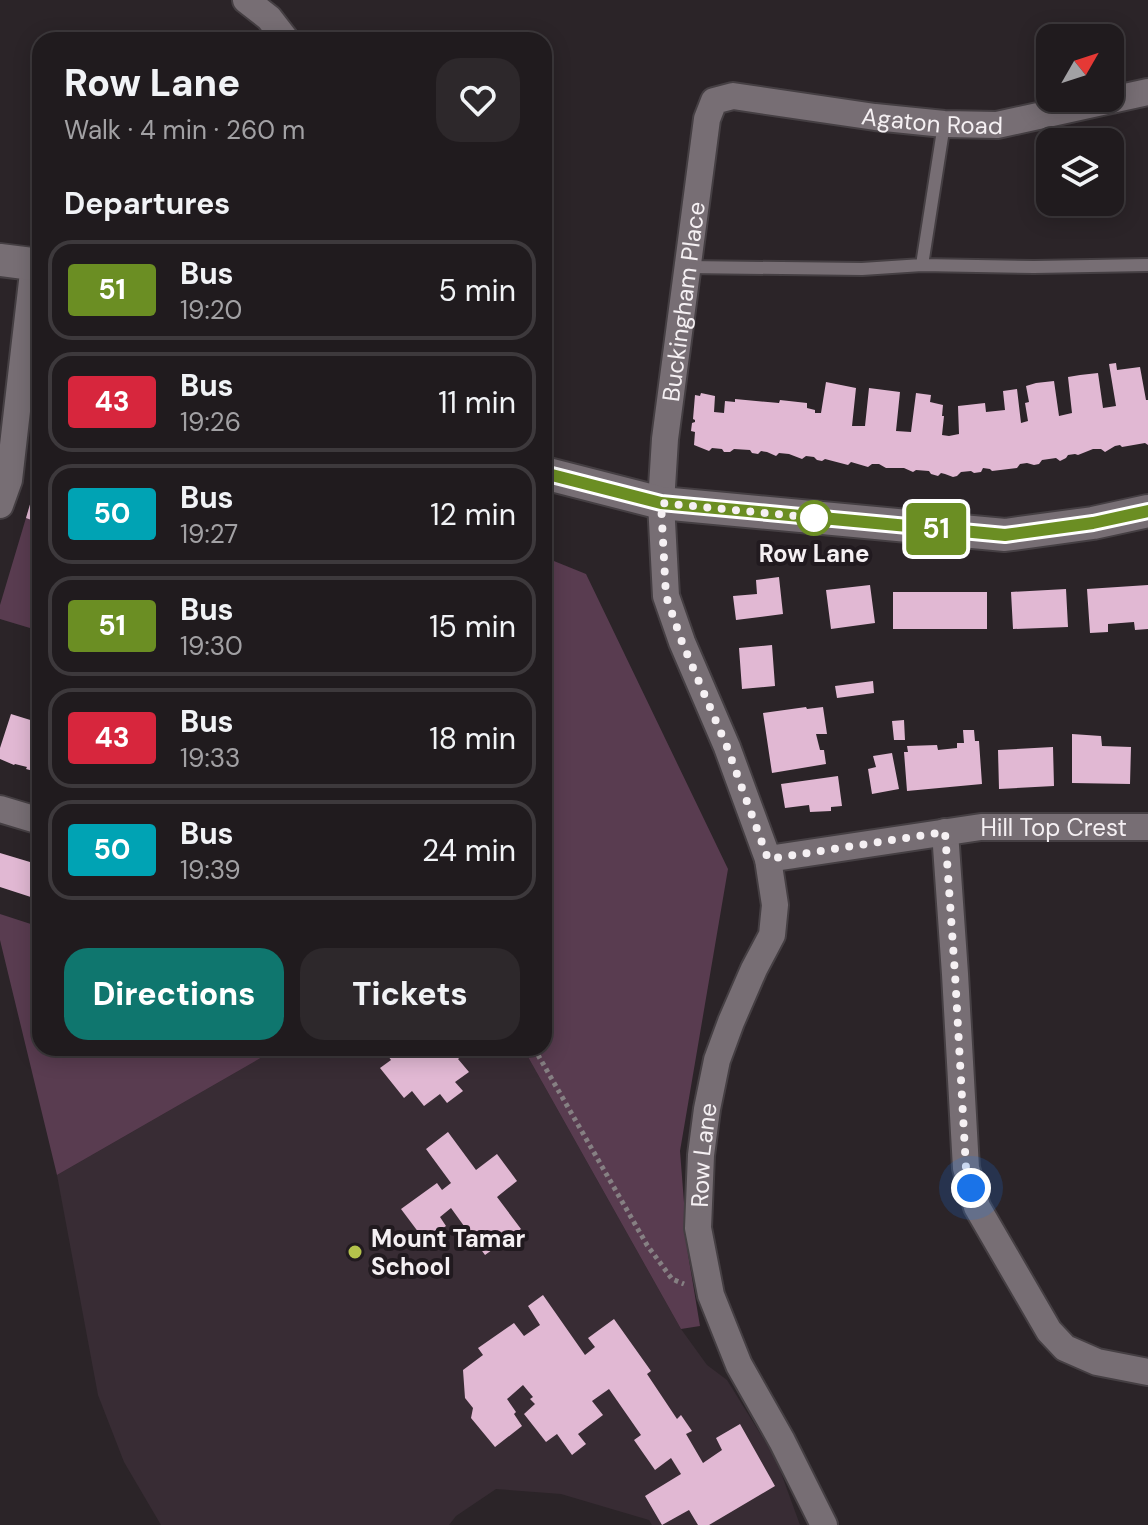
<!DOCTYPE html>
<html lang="en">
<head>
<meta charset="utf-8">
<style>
  :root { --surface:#201b1e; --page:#2d282b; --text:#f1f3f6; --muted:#a2a1a4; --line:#3d393c; --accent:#0f766e }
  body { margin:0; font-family:"DM Sans",sans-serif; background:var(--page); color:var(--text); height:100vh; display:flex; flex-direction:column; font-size:30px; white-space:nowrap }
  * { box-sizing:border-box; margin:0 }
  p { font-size:26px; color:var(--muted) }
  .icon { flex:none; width:44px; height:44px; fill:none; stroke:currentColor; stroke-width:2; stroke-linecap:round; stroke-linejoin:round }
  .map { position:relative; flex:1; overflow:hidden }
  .sheet { position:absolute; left:32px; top:32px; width:520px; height:1024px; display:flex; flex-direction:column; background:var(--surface); border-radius:24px; box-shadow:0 4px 20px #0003,0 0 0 2px var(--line) }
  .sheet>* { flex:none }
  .badge { padding:0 16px; border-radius:6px; font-size:28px; line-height:52px }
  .needle { width:52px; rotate:51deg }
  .tools { position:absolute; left:1036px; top:24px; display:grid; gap:16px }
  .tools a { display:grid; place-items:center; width:88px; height:88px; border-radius:16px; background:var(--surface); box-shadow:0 4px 20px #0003,0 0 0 2px var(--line); font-size:40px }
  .you { position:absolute; width:40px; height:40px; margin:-20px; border:6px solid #fff; border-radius:50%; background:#1a73e8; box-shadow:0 0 0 12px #1a73e833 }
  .map>.badge { position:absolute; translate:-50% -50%; box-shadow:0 0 0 4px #fff }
  h2 { padding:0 32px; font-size:30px; line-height:72px }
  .round { display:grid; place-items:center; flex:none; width:84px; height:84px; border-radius:24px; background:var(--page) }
  .headline { display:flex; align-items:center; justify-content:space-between; height:136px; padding:0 32px }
  h1 { font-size:38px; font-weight:800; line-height:60px }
  .cta { display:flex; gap:16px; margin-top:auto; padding:16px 32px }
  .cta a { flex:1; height:92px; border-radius:24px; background:var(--accent); color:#fff; font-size:32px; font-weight:800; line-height:92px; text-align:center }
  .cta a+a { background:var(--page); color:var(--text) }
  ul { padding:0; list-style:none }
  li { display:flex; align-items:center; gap:24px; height:100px; margin:0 16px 12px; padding:0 16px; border:4px solid var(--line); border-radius:24px }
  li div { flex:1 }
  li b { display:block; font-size:30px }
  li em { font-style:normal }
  li .badge { min-width:88px; font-weight:700; text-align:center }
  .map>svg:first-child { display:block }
  .built { fill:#382c34 }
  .green { fill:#593c50 }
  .building { fill:#e1b8d3 }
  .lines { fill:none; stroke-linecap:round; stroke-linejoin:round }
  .service-casing { stroke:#453f43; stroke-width:16 }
  .minor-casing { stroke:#453f43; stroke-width:30 }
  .tertiary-casing { stroke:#453f43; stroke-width:36 }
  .path { stroke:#868083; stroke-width:5; stroke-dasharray:4 4; stroke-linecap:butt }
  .service { stroke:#776e74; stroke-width:12 }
  .minor { stroke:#776e74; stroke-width:26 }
  .tertiary { stroke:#776e74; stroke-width:32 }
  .line-casing { stroke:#fff; stroke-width:18 }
  .line { stroke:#6b8e23; stroke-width:12 }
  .walk { stroke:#f5f0f3; stroke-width:8; stroke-dasharray:0 14.4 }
  .stop-dot { fill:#fff; stroke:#6b8e23; stroke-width:4 }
  .poi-dot { fill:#b4c24b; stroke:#211a1f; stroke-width:3 }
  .labels { text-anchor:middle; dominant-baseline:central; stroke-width:8; stroke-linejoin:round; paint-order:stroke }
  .street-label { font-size:24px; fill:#f5f0f3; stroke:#211a1f }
  .stop-label { font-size:24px; font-weight:bold; fill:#f5f0f3; stroke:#211a1f }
  .poi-label { font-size:24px; font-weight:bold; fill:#f5f0f3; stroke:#211a1f; text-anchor:start }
</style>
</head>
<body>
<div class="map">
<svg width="1148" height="1525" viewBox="0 0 1148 1525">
  <rect width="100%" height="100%" fill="#2b2428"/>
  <path class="built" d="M 278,1048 L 523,1048 L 681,1329 L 707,1365 L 727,1380 L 776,1459 L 800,1525 L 652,1525 L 649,1520 L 561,1494 L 496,1489 L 456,1516 L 449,1525 L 161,1525 L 124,1462 L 98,1395 L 57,1175 Z"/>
  <path class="green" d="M 40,471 L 40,631 L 0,619 L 0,605 Z
    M 544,557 L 586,574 L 728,869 L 680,1151 L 688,1254 L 700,1326 L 681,1329 L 523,1048 L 544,1048 Z
    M 0,914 L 40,927 L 40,1048 L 278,1048 L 57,1175 L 0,940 Z"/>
  <path class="building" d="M 1116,363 L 1117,370 L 1140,367 L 1146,400 L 1148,400 L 1148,445 L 1145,443 L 1122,447 L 1120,445 L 1115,446 L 1105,452 L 1101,449 L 1093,449 L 1078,455 L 1075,454 L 1068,455 L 1066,458 L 1060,461 L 1056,458 L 1042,460 L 1039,464 L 1034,465 L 1027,463 L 1020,464 L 1017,468 L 992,471 L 990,469 L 983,468 L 981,472 L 974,473 L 971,471 L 961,472 L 957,476 L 953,477 L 945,474 L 941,473 L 938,476 L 931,474 L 929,471 L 916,470 L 913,472 L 904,468 L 886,468 L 879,464 L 872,464 L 868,467 L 851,462 L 848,465 L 825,459 L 822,461 L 817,460 L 814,457 L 806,456 L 802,459 L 789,454 L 779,453 L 776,456 L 767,452 L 761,451 L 758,454 L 752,453 L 750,450 L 734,449 L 730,452 L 724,452 L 722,449 L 712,448 L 709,451 L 694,445 L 695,432 L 691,431 L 692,423 L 695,422 L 695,420 L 693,419 L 695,395 L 700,396 L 701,393 L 715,396 L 714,412 L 724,413 L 725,401 L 735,402 L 735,399 L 779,403 L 780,400 L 807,403 L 807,408 L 815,410 L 815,413 L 821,413 L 826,382 L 856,388 L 852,426 L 865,426 L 869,388 L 900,392 L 896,431 L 911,432 L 916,393 L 931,395 L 930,402 L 943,405 L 942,416 L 944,416 L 942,435 L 949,436 L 959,434 L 958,406 L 985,403 L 986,412 L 1005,410 L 1003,391 L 1017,389 L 1021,423 L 1028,421 L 1025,403 L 1029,402 L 1026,386 L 1036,383 L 1054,381 L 1059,416 L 1072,413 L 1068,377 L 1080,375 L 1098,373 L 1103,408 L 1116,406 L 1109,364 Z
    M 39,474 L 40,474 L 40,523 L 26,518 Z
    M 779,577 L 783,614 L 736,620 L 733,596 L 757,594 L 756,580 Z
    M 870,585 L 875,623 L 831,629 L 826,590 Z
    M 1148,585 L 1148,629 L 1135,630 L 1134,622 L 1108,624 L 1108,632 L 1090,633 L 1087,589 Z
    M 1066,589 L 1068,627 L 1013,629 L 1011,592 Z
    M 893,592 L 987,592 L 987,629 L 893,629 Z
    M 772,645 L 775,686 L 742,689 L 739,648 Z
    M 873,681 L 874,693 L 837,698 L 835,686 Z
    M 806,707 L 807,709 L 823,707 L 827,734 L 816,734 L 820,750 L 824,750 L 826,764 L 772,773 L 763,713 Z
    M 11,714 L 40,723 L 40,772 L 37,771 L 37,772 L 26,769 L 27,767 L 15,764 L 14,765 L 0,759 L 0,748 Z
    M 904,720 L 905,740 L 894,740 L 892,721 Z
    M 963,730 L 974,730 L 975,741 L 979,741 L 982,784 L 907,791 L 904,752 L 908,752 L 907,746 L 937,745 L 938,750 L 957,748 L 957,743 L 964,743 Z
    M 1072,734 L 1101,736 L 1102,746 L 1131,747 L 1130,784 L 1072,783 Z
    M 1053,747 L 1054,786 L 999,789 L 998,750 Z
    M 892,753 L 899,789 L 872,794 L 868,769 L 876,767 L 873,756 Z
    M 838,776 L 842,806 L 831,807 L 831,811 L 810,812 L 809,805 L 785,808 L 781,784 Z
    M 0,853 L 40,865 L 40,900 L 0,887 Z
    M 382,1048 L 468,1048 L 469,1050 L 458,1059 L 469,1072 L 455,1082 L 463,1091 L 447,1103 L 440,1094 L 424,1106 L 412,1091 L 404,1098 L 380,1068 L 391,1060 Z
    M 448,1132 L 476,1170 L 497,1154 L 517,1181 L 497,1197 L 521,1229 L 485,1255 L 451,1208 L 440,1217 L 446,1226 L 425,1241 L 401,1209 L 437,1183 L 442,1190 L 451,1183 L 426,1149 Z
    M 543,1295 L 585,1355 L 595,1347 L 588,1338 L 614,1319 L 651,1371 L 647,1374 L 677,1419 L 681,1415 L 692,1431 L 686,1434 L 703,1463 L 722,1450 L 716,1438 L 740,1424 L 775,1486 L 709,1525 L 698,1525 L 689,1510 L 662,1525 L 645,1496 L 681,1474 L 671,1458 L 655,1470 L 634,1440 L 641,1435 L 609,1389 L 592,1401 L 603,1415 L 578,1434 L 586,1444 L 572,1455 L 557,1434 L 546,1442 L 524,1414 L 535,1404 L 530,1399 L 533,1397 L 523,1385 L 507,1399 L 516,1412 L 514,1414 L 522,1426 L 495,1447 L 471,1418 L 473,1408 L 465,1398 L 463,1370 L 483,1355 L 478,1348 L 514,1323 L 524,1336 L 540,1325 L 528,1306 Z"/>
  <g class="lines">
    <defs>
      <path id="service" d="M 922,265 L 944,124
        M 687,267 L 862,269 L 922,265 L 1034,267 L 1148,265"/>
      <g id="minor">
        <path d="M 246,0 L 269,18 L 286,40"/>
        <path d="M 0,505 L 9,480 L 34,264"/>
        <path d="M 0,809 L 40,821"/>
        <path d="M 945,832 L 955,974 L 966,1168 L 977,1207 L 1049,1331 L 1065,1348 L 1097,1362 L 1148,1372"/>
        <path id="s1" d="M 768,859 L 981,827 L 1148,827"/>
        <path id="s2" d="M 824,1525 L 782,1441 L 739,1365 L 711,1295 L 698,1228 L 701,1155 L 707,1109 L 717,1060 L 731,1022 L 754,969 L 772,935 L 775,905 L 768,859 L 727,747 L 682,642 L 666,596 L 661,503 L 665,439 L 707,119 L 714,101 L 733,96 L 875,117 L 944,124 L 997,125 L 1148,92"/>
      </g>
      <path id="tertiary" d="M 0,260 L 40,265
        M 544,473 L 661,503 L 1005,535 L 1093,523 L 1148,511"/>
    </defs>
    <use href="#service" class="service-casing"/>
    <use href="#minor" class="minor-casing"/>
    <use href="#tertiary" class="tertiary-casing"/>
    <path class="path" d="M 534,1048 L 647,1245 L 672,1279 L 684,1284"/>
    <use href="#service" class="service"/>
    <use href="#minor" class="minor"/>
    <use href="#tertiary" class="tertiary"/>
  </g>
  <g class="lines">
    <defs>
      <path id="line" d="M 544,473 L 661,503 L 1005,535 L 1093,523 L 1148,511"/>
    </defs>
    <use href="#line" class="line-casing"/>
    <use href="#line" class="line"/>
    <path class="walk" d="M 814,518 L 818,518 L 661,503 L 666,596 L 682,642 L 727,747 L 768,859 L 945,832 L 955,974 L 966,1168 L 971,1188"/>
  </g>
  <circle class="stop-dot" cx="814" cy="518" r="16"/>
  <circle class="poi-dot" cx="355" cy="1252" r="8"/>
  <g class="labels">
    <g class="street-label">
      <text stroke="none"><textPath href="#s2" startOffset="1710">Agaton Road</textPath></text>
      <text stroke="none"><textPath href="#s2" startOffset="1286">Buckingham Place</textPath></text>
      <text stroke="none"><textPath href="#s1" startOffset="288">Hill Top Crest</textPath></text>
      <text stroke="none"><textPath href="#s2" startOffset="398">Row Lane</textPath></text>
    </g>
    <g class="stop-label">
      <text x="814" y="553">Row Lane</text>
    </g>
    <g class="poi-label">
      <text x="371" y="1238">Mount Tamar<tspan x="371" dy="28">School</tspan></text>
    </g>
  </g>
</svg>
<div class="tools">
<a><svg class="needle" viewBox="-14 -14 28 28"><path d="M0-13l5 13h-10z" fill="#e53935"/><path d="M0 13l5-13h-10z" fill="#a2a1a4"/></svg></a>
<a><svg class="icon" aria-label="layers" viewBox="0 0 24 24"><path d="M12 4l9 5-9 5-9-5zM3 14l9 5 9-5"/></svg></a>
</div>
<div class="you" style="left:971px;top:1188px"></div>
<b class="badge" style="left:936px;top:529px;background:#6b8e23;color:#fff">51</b>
<section class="sheet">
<div class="headline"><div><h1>Row Lane</h1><p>Walk · 4 min · 260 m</p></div><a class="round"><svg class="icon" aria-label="heart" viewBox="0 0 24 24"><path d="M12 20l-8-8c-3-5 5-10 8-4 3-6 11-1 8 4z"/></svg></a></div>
<h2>Departures</h2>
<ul>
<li><span class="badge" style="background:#6b8e23;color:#fff">51</span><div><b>Bus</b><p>19:20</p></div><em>5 min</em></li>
<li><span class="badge" style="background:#d7263d;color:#fff">43</span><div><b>Bus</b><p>19:26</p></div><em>11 min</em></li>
<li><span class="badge" style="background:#00a3b4;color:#fff">50</span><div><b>Bus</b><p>19:27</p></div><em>12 min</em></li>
<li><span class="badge" style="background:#6b8e23;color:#fff">51</span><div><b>Bus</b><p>19:30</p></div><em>15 min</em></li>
<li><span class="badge" style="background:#d7263d;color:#fff">43</span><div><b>Bus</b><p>19:33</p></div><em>18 min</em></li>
<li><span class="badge" style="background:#00a3b4;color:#fff">50</span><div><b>Bus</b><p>19:39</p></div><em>24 min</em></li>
</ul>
<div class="cta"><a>Directions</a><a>Tickets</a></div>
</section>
</div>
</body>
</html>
